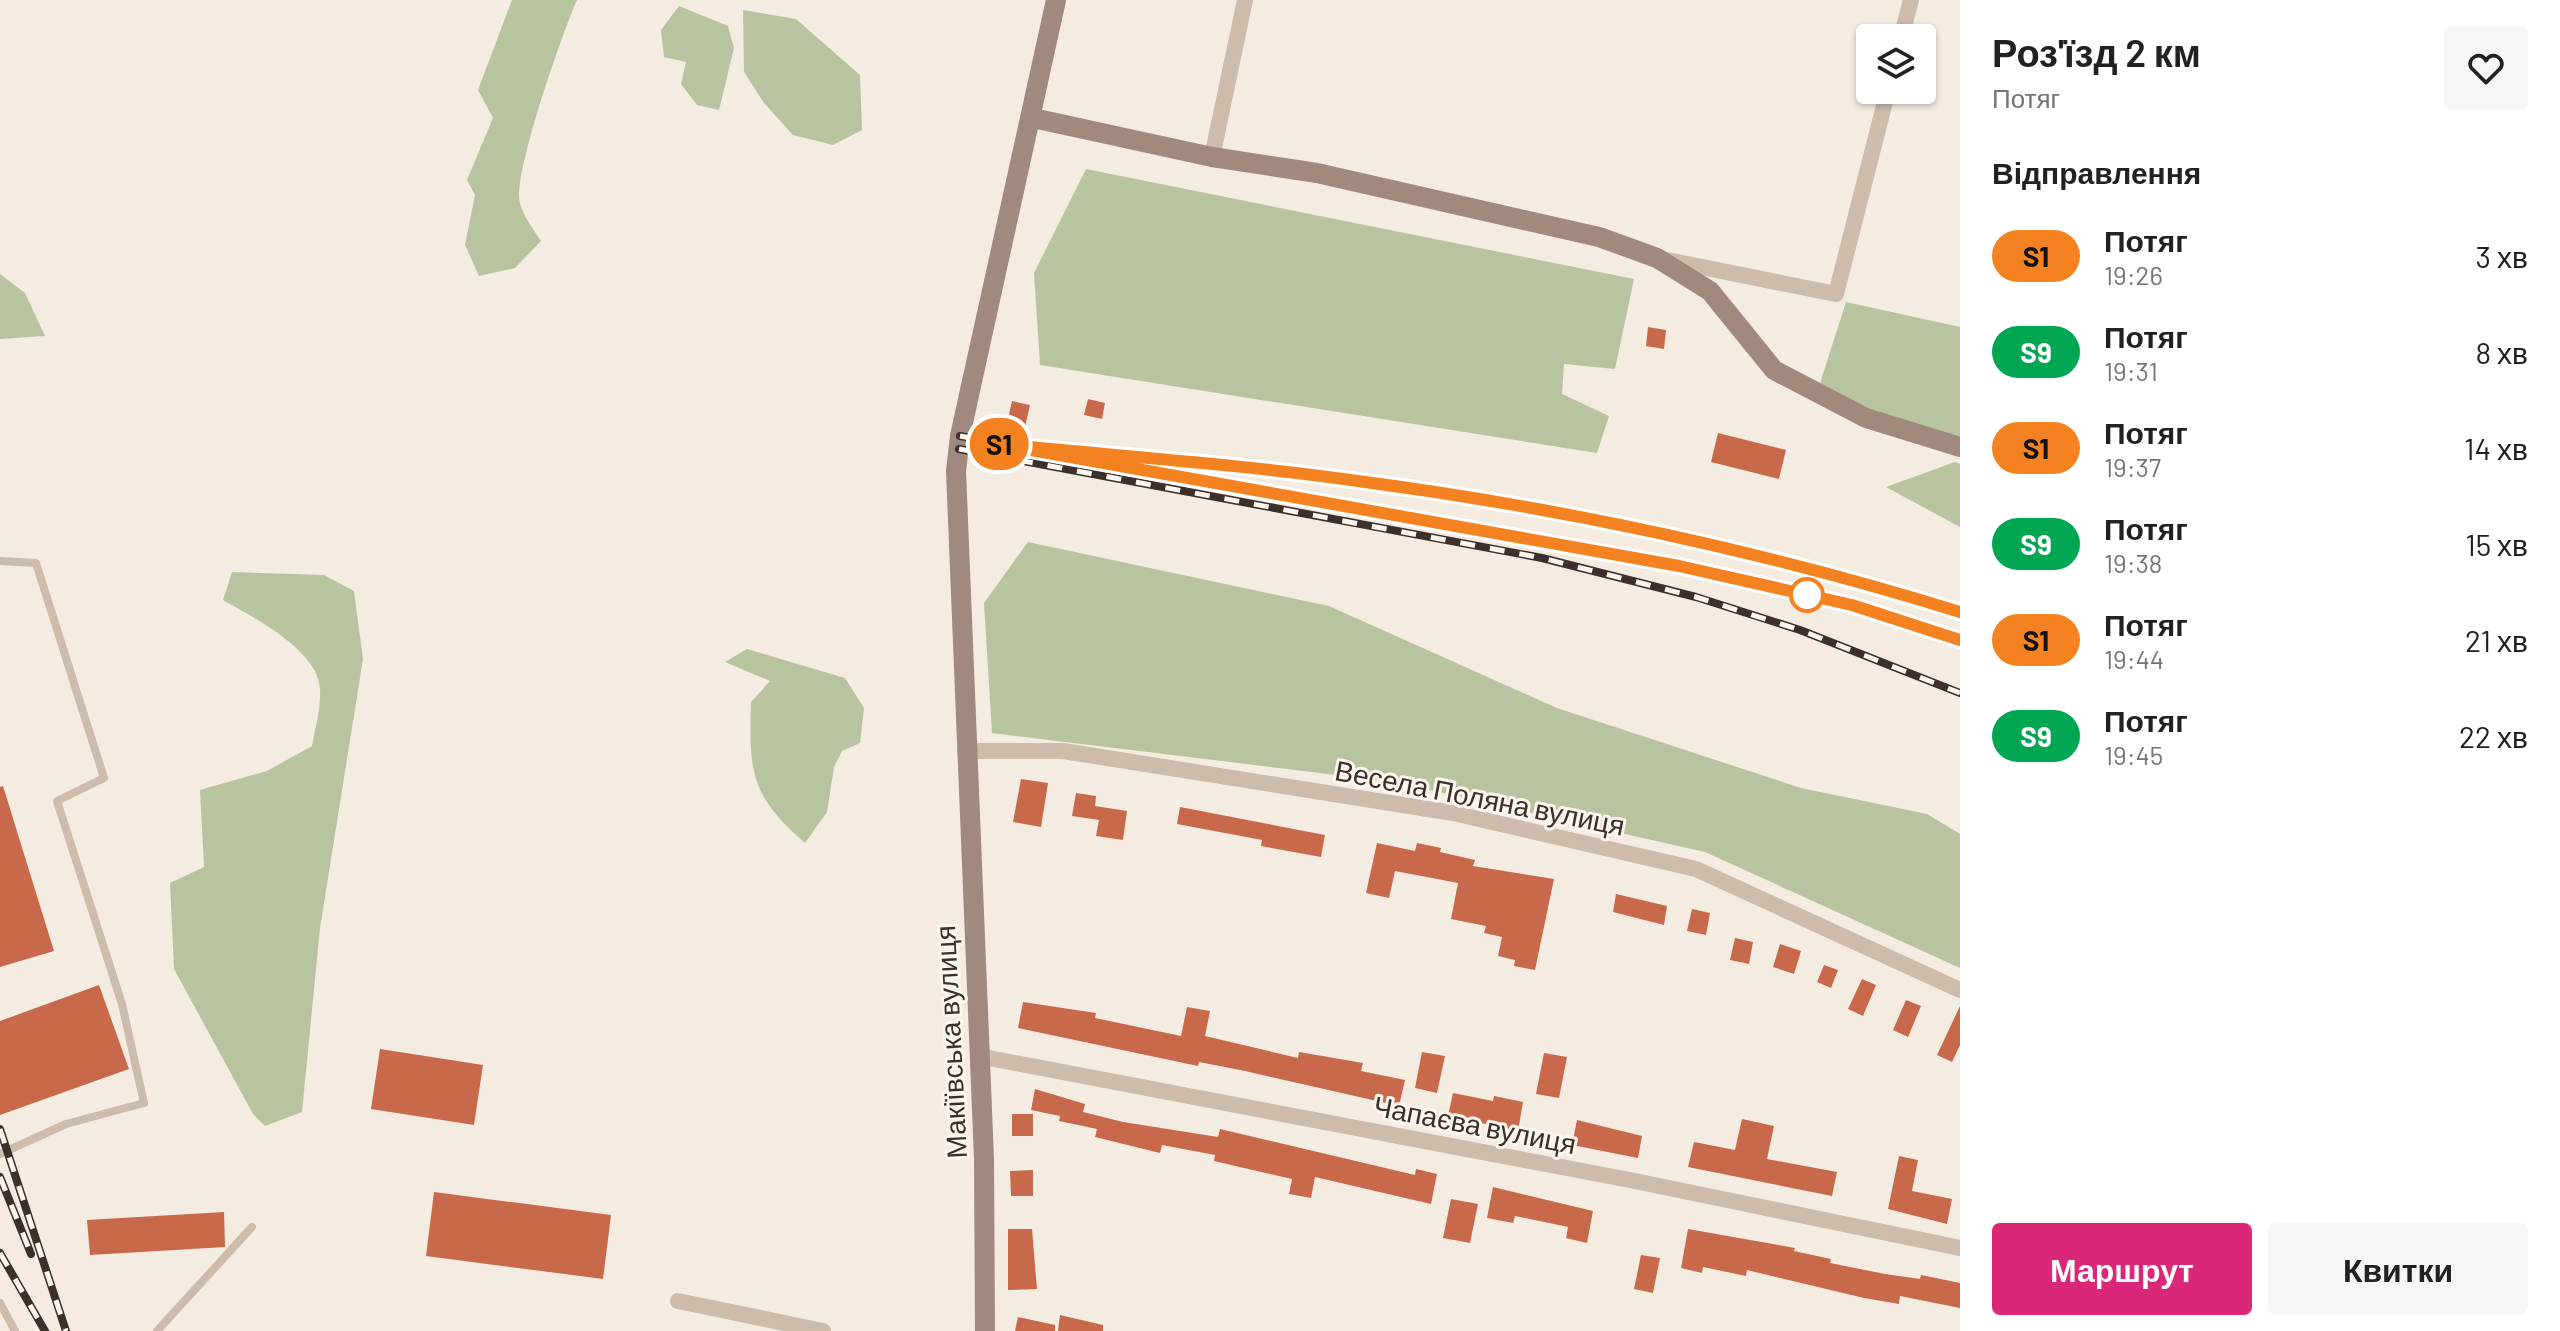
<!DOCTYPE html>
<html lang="uk">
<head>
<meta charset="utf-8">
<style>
  :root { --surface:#fff; --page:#f6f6f6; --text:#202124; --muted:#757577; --accent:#db2777 }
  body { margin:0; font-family:Barlow,sans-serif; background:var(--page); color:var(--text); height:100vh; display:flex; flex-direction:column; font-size:30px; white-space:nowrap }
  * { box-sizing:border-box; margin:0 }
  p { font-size:26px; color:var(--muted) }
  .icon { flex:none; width:44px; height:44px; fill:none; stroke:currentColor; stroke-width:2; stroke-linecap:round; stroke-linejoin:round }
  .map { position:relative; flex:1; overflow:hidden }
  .drawer { display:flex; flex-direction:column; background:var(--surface); width:600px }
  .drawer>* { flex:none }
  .badge { padding:0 16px; border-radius:26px; font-size:28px; line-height:52px }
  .fabs { position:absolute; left:1856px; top:24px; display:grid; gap:16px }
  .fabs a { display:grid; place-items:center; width:80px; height:80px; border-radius:8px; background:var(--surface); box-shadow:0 2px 6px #0004; font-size:40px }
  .map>.badge { position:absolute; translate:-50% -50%; box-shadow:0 0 0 4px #fff }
  h2 { padding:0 32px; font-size:30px; line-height:72px }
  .round { display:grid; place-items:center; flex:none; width:84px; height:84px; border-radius:8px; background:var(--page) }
  .summary { display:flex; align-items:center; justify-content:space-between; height:136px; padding:0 32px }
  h1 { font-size:38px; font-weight:600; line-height:60px }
  .button { display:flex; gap:16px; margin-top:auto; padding:16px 32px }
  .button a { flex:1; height:92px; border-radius:8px; background:var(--accent); color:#fff; font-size:32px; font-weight:600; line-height:92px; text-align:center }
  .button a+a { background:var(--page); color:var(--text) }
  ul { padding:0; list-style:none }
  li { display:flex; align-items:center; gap:24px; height:96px; padding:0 32px }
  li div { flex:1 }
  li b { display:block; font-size:30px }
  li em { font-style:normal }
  li .badge { min-width:88px; font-weight:700; text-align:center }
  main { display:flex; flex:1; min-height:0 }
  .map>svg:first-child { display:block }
  .green { fill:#b8c4a0 }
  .building { fill:#c8694b }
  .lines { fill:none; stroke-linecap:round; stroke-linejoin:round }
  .lane { stroke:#cdbbac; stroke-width:8 }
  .street { stroke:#cdbbac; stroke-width:16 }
  .secondary { stroke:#a18a7d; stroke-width:20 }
  .rail-casing { stroke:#3b302b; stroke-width:8 }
  .rail { stroke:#fbf5ee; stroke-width:5; stroke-dasharray:15; stroke-linecap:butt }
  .line-casing { stroke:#fff; stroke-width:18 }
  .line { stroke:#f58220; stroke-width:12 }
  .stop-dot { fill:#fff; stroke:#f58220; stroke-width:4 }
  .labels { text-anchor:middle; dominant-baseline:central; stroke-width:6; stroke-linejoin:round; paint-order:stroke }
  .street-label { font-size:28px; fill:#3b302b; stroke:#fbf5ee }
</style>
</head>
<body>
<main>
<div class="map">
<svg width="1960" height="1331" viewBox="0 0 1960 1331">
  <rect width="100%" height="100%" fill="#f4ebe1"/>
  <path class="green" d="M 512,0 L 577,0 C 563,31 512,176 520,203 C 523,216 534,230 541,241 L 515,268 L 479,276 L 465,245 L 475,195 L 467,180 L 493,118 L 478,90 Z
    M 679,6 L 728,26 L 734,48 L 719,110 L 697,105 L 681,84 L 686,62 L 664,57 L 661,30 Z
    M 743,10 L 796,19 L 860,75 L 862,130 L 833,145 L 793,135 L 764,103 L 744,72 Z
    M 1086,169 L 1634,279 L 1615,369 L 1564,364 L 1562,394 L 1609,416 L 1597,453 L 1040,365 L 1034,273 Z
    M 0,274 L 25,293 L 45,336 L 0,339 Z
    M 1846,302 L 1960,327 L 1960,443 L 1820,395 L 1821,380 Z
    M 1955,462 L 1960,464 L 1960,527 L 1886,487 Z
    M 1028,542 L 1329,606 L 1557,708 L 1801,788 L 1927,814 L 1960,834 L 1960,968 L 1705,852 L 1394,782 L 992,733 L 984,603 Z
    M 232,572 L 324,575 L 354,591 L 363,659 L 320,928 L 302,1112 L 265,1126 L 253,1114 L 174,969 L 170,883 L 204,867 L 200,790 L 267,771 L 312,746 C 315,729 321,708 320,690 C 320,651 253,617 223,600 Z
    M 747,649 L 845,678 L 864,708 L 860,743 L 842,751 L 834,767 L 827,812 L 805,843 C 750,795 749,772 751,702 L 770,681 L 725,662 Z"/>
  <path class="building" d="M 1648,327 L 1666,330 L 1664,349 L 1646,346 Z
    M 1088,399 L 1105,403 L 1102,419 L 1084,415 Z
    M 1012,401 L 1030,405 L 1025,427 L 1007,423 Z
    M 1718,433 L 1786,450 L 1779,479 L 1711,462 Z
    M 1021,779 L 1048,783 L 1041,827 L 1013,822 Z
    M 3,786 L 54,951 L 0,967 L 0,787 Z
    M 1076,793 L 1096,796 L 1095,806 L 1127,811 L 1123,840 L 1096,836 L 1099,820 L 1072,816 Z
    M 1180,807 L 1325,835 L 1321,857 L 1261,846 L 1262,840 L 1177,824 Z
    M 1377,843 L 1415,851 L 1417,843 L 1441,848 L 1440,852 L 1475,860 L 1473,866 L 1554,879 L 1535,970 L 1514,966 L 1515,960 L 1498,956 L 1502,937 L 1484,933 L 1486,926 L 1451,919 L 1458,883 L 1395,871 L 1389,898 L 1366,893 Z
    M 1616,894 L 1667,906 L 1664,925 L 1613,912 Z
    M 1692,909 L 1710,913 L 1706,935 L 1687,931 Z
    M 1735,938 L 1753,942 L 1749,964 L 1730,960 Z
    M 1780,944 L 1801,951 L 1794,974 L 1773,967 Z
    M 1824,965 L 1838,970 L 1831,988 L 1817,982 Z
    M 1862,979 L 1876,985 L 1863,1016 L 1848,1009 Z
    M 99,985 L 129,1069 L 0,1115 L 0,1021 Z
    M 1906,1000 L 1921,1006 L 1908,1037 L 1893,1030 Z
    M 1023,1002 L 1096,1013 L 1095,1018 L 1181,1036 L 1187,1007 L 1210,1011 L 1205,1036 L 1298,1058 L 1299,1052 L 1363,1063 L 1361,1071 L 1405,1080 L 1399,1106 L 1245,1071 L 1199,1062 L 1198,1066 L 1018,1028 Z
    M 1960,1006 L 1960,1045 L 1952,1062 L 1937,1055 Z
    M 380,1049 L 483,1065 L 474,1125 L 371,1109 Z
    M 1422,1052 L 1445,1056 L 1437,1093 L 1415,1088 Z
    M 1544,1053 L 1567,1057 L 1559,1098 L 1536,1094 Z
    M 1035,1089 L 1085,1104 L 1083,1112 L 1123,1122 L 1218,1137 L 1220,1129 L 1415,1175 L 1416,1169 L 1437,1174 L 1431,1204 L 1315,1177 L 1311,1198 L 1289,1194 L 1292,1179 L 1214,1161 L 1215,1155 L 1162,1145 L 1160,1153 L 1095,1137 L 1097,1129 L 1059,1121 L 1060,1116 L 1031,1110 Z
    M 1453,1093 L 1493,1101 L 1494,1096 L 1523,1102 L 1518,1131 L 1448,1116 Z
    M 1012,1114 L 1033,1114 L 1033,1136 L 1012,1136 Z
    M 1742,1119 L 1774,1126 L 1767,1159 L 1837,1172 L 1832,1196 L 1688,1167 L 1694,1142 L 1735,1150 Z
    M 1577,1120 L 1642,1136 L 1638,1158 L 1572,1145 Z
    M 1899,1156 L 1918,1160 L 1912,1191 L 1952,1199 L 1947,1224 L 1888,1209 Z
    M 1033,1170 L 1033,1196 L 1011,1196 L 1010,1171 Z
    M 1493,1187 L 1593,1211 L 1587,1243 L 1566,1238 L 1568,1227 L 1515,1216 L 1513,1223 L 1487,1218 Z
    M 434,1192 L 611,1215 L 603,1279 L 426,1256 Z
    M 1451,1199 L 1478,1204 L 1470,1243 L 1443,1238 Z
    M 224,1212 L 225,1247 L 90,1255 L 87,1220 Z
    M 1008,1229 L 1032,1229 L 1037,1289 L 1008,1290 Z
    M 1688,1229 L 1795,1248 L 1794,1251 L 1831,1259 L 1830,1263 L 1885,1274 L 1920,1279 L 1921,1275 L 1960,1283 L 1960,1308 L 1900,1296 L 1899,1304 L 1864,1298 L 1747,1270 L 1746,1276 L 1703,1267 L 1702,1273 L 1681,1268 Z
    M 1641,1255 L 1660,1258 L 1653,1293 L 1634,1289 Z
    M 1060,1315 L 1103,1325 L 1103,1331 L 1058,1331 Z
    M 1018,1317 L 1055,1325 L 1055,1331 L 1015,1331 Z"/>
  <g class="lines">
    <path class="lane" d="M 0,561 L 36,563 L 104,778 L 57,801 L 122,1004 L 144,1103 L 66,1124 L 0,1154
      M 0,1303 L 15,1331
      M 157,1331 L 252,1227"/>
    <path class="street" d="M 1901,38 L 1911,0
      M 1212,157 L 1245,0
      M 1667,260 L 1836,294 L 1888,90
      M 965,751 L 1063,751 L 1453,813 L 1696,869 L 1960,990
      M 978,1056 L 1635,1181 L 1960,1248
      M 678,1301 L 823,1331"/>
    <path class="secondary" d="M 1033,118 L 1212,157 L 1317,173 L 1599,237 L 1657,258 L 1710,291 L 1774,370 L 1866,418 L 1960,447
      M 985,1331 L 984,1159 L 956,471 L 960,436 L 1056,0"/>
    <defs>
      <path id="rail" d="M 960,436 L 1679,566 L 1852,605 L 1960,640
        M 959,449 L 1542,558 L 1696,597 L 1800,630 L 1960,693
        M 1132,457 C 1207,465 1281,471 1356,480 C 1560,506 1763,551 1960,612
        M 0,1129 L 66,1331
        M 0,1177 L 31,1254
        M 0,1253 L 45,1331"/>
    </defs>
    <use href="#rail" class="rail-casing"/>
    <use href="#rail" class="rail"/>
  </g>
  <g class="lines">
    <defs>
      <path id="line" d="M 1960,612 C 1764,551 1562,508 1358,481 C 1239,464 1117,456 997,444 L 1679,566 L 1852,605 L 1960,640"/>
    </defs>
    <use href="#line" class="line-casing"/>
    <use href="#line" class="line"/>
  </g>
  <circle class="stop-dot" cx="1807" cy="595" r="16"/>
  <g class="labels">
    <g class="street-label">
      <text transform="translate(1480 797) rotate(11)">Весела Поляна вулиця</text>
      <text transform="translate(950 1042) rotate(-93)">Макіївська вулиця</text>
      <text transform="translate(1475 1124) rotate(11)">Чапаєва вулиця</text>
    </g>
  </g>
</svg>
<div class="fabs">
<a><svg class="icon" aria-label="layers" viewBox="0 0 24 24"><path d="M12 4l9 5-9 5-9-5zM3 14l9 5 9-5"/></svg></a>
</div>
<b class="badge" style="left:999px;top:444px;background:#f58220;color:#111">S1</b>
</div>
<section class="drawer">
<div class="summary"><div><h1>Роз'їзд 2 км</h1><p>Потяг</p></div><a class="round"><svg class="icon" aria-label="heart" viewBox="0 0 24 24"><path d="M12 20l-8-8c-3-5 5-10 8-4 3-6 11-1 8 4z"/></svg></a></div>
<h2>Відправлення</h2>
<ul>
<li><span class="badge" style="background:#f58220;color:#111">S1</span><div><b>Потяг</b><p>19:26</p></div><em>3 хв</em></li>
<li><span class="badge" style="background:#00a651;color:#fff">S9</span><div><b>Потяг</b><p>19:31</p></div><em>8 хв</em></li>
<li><span class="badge" style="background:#f58220;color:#111">S1</span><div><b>Потяг</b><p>19:37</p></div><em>14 хв</em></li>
<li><span class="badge" style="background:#00a651;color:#fff">S9</span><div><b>Потяг</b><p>19:38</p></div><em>15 хв</em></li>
<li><span class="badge" style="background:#f58220;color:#111">S1</span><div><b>Потяг</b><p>19:44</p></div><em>21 хв</em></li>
<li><span class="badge" style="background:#00a651;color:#fff">S9</span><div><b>Потяг</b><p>19:45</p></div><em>22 хв</em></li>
</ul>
<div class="button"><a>Маршрут</a><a>Квитки</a></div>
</section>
</main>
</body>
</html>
